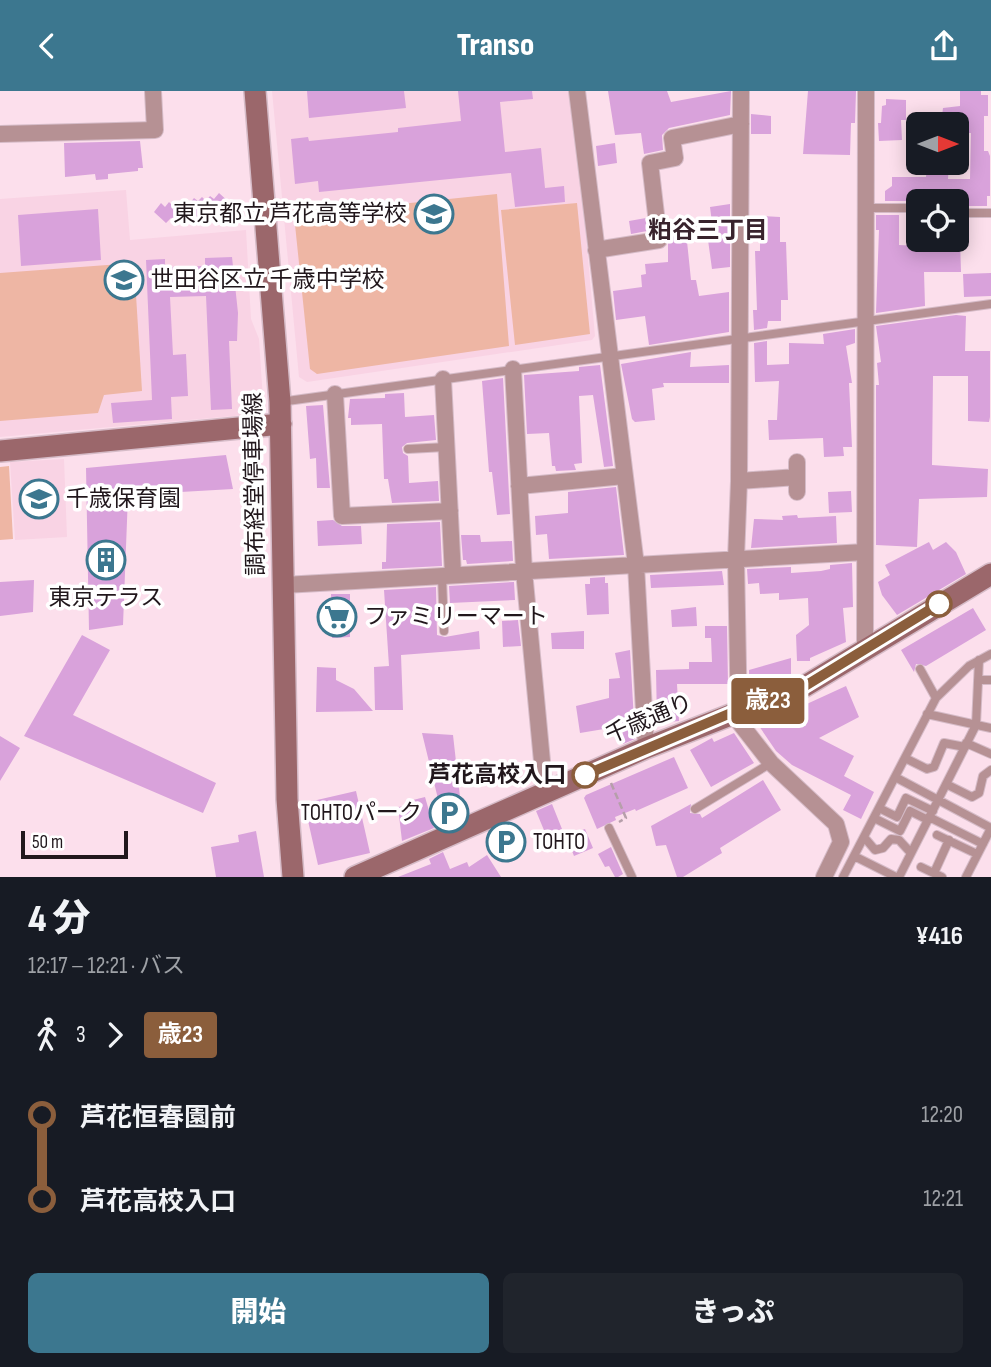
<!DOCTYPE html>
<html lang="ja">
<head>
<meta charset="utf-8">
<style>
  :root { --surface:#171b24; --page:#20242c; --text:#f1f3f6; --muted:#9ea1a6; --accent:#3c778f }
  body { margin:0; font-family:"Sofia Sans Condensed","Noto Sans JP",sans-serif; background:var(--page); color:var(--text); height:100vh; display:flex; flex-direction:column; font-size:26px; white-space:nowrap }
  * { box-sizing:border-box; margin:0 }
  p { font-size:23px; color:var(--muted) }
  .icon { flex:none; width:38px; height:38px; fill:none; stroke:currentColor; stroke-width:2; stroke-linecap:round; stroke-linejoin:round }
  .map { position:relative; height:786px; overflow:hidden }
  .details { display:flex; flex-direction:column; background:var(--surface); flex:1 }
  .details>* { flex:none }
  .badge { padding:0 14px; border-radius:5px; font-size:24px; line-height:46px }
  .needle { width:46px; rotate:90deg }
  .controls { position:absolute; left:906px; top:21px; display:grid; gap:14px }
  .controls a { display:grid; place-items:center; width:63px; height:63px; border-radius:10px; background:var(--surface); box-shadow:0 4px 18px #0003; font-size:35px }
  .scale { position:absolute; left:21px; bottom:18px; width:107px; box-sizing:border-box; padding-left:7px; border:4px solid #21171c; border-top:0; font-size:19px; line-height:24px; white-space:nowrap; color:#21171c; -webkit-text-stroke:5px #fff; paint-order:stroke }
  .map>.badge { position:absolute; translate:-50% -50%; box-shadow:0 0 0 4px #fff }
  .legs { display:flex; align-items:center; gap:10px; height:77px; padding:0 28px; font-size:23px }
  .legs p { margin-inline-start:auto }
  .headline { display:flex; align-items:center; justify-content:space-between; height:119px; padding:0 28px }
  h1 { font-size:38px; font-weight:800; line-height:52px }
  .primary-button { display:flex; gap:14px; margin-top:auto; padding:14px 28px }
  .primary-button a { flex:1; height:80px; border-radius:10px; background:var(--accent); color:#fff; font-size:28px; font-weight:800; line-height:80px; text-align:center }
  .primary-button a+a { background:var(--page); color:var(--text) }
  ul { padding:0 28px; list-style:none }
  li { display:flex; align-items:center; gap:24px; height:84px; font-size:26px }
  li i { display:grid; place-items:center; width:10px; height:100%; margin:0 9px; background:currentColor }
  li i::after { content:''; width:18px; height:18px; margin:-9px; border:5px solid; border-radius:50%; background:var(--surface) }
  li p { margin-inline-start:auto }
  li:first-child i { background:linear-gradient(#0000 50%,currentColor 0) }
  li:last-child i { background:linear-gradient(currentColor 50%,#0000 0) }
  header { display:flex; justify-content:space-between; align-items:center; height:91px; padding:0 28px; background:var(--accent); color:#fff; font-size:32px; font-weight:800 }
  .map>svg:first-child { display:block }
  .built { fill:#f9d3e4 }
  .green { fill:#eeb6a4 }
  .building { fill:#d9a2db }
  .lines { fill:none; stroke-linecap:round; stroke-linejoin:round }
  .lane-casing { stroke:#d5bbc7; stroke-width:10 }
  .street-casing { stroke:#d5bbc7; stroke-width:18 }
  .secondary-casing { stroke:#d5bbc7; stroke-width:24 }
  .path { stroke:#b69faa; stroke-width:2.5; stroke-dasharray:7 3.5; stroke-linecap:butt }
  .lane { stroke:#b69194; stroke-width:8 }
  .street { stroke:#b69194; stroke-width:16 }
  .secondary { stroke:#9b676b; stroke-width:21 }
  .line-1-casing { stroke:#fff; stroke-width:16 }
  .line-1 { stroke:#8b5e3c; stroke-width:10 }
  .stop-1-dot { fill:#fff; stroke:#8b5e3c; stroke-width:3.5 }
  .labels { text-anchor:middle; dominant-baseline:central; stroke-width:7; stroke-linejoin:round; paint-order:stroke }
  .poi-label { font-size:23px; fill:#21171c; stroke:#fff; text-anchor:start }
  .street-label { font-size:23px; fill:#21171c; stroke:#fff }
  .stop-label { font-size:23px; font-weight:bold; fill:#21171c; stroke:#fff; text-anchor:end }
  .neighbourhood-label { font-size:24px; font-weight:bold; fill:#38232d; stroke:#fff }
</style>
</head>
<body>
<header><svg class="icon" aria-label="back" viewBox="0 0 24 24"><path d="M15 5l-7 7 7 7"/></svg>Transo<svg class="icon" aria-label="share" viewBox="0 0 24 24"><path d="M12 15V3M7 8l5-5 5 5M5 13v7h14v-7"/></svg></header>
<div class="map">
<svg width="991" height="786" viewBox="0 0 991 786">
  <rect width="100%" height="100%" fill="#fcdfec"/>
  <path class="built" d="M 272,0 L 573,0 L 595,245 L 592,249 L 307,291 L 299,286 Z
    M 126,99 L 130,149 L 246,139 L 251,228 L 259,248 L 263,309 L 256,323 L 0,346 L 0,108 Z
    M 64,368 L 67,446 L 15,449 L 10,371 Z"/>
  <path class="green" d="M 497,103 L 509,255 L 317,283 L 310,278 L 294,124 Z
    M 577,112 L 590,243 L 515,254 L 501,119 Z
    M 134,172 L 142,300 L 104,304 L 98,322 L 0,330 L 0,182 Z
    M 9,375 L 13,448 L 0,449 L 0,376 Z"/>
  <path class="building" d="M 307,0 L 404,0 L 406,17 L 309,27 Z
    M 458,0 L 532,0 L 533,8 L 500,11 L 505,61 L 541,57 L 545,97 L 564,95 L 565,111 L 515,116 L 511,82 L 319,101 L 318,90 L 295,93 L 291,48 L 308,46 L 309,50 L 398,41 L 398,37 L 461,30 Z
    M 608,0 L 667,0 L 671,11 L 731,0 L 730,24 L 669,37 L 662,44 L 663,59 L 644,63 L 641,42 L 615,44 Z
    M 808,0 L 856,0 L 855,32 L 851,32 L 850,64 L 803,63 Z
    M 960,0 L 981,0 L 981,4 L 988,4 L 988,25 L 984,25 L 984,60 L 988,60 L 990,65 L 990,105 L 987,105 L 987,115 L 957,115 L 957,110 L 885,110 L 885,100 L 892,95 L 892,86 L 926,86 L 927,72 L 949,72 L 948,88 L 970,88 L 971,42 L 957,42 L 957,33 L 941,33 L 943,17 L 960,15 Z
    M 886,8 L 906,9 L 906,29 L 901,29 L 902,49 L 879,50 L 878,32 L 881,32 L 882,15 L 886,14 Z
    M 751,23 L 771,25 L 771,43 L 751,43 Z
    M 140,50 L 143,77 L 138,77 L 138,80 L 108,83 L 108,88 L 96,89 L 95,83 L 65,86 L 64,52 Z
    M 615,52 L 617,72 L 598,75 L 596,55 Z
    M 219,102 L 230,112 L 216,128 L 212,124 L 208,128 L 204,124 L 200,128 L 196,125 L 192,129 L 188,125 L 184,130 L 179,126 L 175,131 L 171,127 L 166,132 L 154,121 L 161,112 L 165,116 L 169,111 L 173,115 L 178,110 L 182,113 L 186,108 L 190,112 L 194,107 L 198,110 L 202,106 L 206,110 L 210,105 L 214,108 Z
    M 730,113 L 730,176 L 712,178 L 708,149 L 714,148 L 710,116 Z
    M 98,118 L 101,169 L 21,175 L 18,124 Z
    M 876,124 L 899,124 L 899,154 L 936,156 L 936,149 L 960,149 L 961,181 L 924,181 L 925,215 L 876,222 L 879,139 L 876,139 Z
    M 760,125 L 780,126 L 780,151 L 786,151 L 788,209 L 781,209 L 781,230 L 768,230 L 767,237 L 754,239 L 753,219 L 757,219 L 755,160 L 760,160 Z
    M 646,127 L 647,140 L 631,143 L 629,130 Z
    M 685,131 L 691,189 L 696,189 L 699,205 L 729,201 L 729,241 L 649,254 L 645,225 L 616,229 L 613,200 L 642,196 L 641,184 L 646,183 L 645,173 L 668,171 L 668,133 Z
    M 232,166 L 238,222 L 237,250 L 229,250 L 232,318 L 211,319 L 206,205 L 170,206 L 173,264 L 186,263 L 188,305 L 171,306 L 172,328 L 113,332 L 111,312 L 152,309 L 146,169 L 165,168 L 165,176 L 205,175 L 205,167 Z
    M 991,182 L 991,205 L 964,206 L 963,183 Z
    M 956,224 L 966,225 L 965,260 L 990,260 L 990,326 L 989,331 L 968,330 L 968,285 L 933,285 L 932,374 L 988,378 L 987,406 L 919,408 L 917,456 L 876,454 L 876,294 L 879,294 L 877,272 L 881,271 L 876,235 Z
    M 855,238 L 855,252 L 846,255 L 852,292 L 849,292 L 852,356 L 843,356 L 844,365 L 824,366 L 823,347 L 769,349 L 768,329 L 777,329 L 779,290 L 755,291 L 754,252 L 767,250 L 767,274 L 789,273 L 789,252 L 824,253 L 823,243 Z
    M 691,261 L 690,276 L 729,274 L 729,292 L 663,292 L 664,296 L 652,298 L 655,329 L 635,331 L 632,328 L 621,273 Z
    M 600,274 L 613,375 L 604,376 L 593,304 L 579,305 L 582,372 L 574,373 L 576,379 L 556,380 L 555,375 L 552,375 L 549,342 L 527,343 L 524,284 L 579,280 L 579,276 Z
    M 503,287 L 510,423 L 497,424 L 492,381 L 489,381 L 482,290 Z
    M 404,302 L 405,326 L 434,324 L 436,349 L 407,352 L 402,356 L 403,362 L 408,365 L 409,392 L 438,390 L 439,410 L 392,412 L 388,388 L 384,388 L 382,333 L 351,334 L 351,327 L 348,327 L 350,308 L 385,307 L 385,303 Z
    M 323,314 L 330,397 L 317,397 L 316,367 L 310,368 L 306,315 Z
    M 226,364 L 233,398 L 128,404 L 123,534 L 89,539 L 86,377 Z
    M 616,396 L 624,464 L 549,468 L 547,443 L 536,444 L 535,425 L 568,422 L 568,401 Z
    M 851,400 L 852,421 L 829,422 L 828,401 Z
    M 797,424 L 798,427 L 836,425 L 837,452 L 751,457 L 754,428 L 783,429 L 782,425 Z
    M 333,429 L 342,435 L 361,435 L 362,453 L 318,455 L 317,430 Z
    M 440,431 L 442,475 L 382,478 L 382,471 L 386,471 L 387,433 Z
    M 461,444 L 480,444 L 481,451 L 512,450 L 513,470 L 467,473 L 466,469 L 463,469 Z
    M 929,451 L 933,459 L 946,451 L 956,461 L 966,483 L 897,524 L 882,504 L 878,491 L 890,484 L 885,474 Z
    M 852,472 L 853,516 L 843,517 L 846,551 L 810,567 L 810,570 L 797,570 L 796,544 L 809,534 L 808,507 L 779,509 L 779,502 L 760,503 L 759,492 L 748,493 L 747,478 L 791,476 L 791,482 L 821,480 L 830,478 L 830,474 Z
    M 722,480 L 724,494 L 651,497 L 650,484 Z
    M 605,486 L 605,492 L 608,492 L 609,523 L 587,524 L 585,493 L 590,493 L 590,487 Z
    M 34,489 L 33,521 L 0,525 L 0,491 Z
    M 514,491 L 515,509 L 450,512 L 449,495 Z
    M 436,496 L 437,544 L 445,546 L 479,540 L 480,558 L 401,564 L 403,619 L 375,619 L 374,576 L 389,575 L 384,499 Z
    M 331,503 L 350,503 L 350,546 L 332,547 Z
    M 696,516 L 697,535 L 672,536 L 671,519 Z
    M 973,517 L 986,539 L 926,575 L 916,573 L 914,581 L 901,559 Z
    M 518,529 L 521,555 L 503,556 L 502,530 Z
    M 705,535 L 727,535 L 728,593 L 677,593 L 679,630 L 657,632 L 656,579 L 689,578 L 689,571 L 712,571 L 711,547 L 705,547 Z
    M 584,540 L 584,558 L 552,558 L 551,542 Z
    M 82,544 L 110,559 L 73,624 L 216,692 L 203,722 L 24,645 Z
    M 630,559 L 635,648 L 623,653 L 622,635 L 580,642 L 576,615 L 609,607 L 609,588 L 620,587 L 615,562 Z
    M 791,567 L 791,587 L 749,602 L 749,579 Z
    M 317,576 L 336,577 L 336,589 L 354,598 L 373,620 L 316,621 Z
    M 846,595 L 859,626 L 819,647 L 854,665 L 844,685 L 874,701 L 861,728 L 843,719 L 851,704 L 792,674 L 776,660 L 759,635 Z
    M 422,642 L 453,644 L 460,706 L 439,712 Z
    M 734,642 L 754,672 L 711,696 L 690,659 L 712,647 L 714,651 Z
    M 0,645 L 20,657 L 0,690 Z
    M 674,666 L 688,697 L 636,720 L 635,718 L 615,726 L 616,729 L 597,738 L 584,707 L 586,704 Z
    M 763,689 L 781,719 L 720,757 L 722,762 L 683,786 L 677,786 L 666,754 L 656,755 L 651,735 L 691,713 L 690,722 L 700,723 L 702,727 Z
    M 356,700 L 370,762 L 318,774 L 304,712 Z
    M 425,706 L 434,737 L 402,750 L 398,716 L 414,714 L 413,709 Z
    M 552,713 L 562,738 L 546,744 L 536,720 Z
    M 585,738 L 593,757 L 574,765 L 566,745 Z
    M 256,740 L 264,786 L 216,786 L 211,756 L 239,751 L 238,744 Z
    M 611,756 L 623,783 L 618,786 L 615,786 L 609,775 L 605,776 L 598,763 Z
    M 443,761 L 450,778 L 467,771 L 469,776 L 487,764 L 501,786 L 398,786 L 431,773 L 429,768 Z"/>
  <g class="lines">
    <defs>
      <path id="lane" d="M 866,117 L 908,117 L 919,122
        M 957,122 L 991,122
        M 280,311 L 991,213
        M 408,358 L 446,356
        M 442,485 L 444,540
        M 920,578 L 936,607
        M 978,589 L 991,589
        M 927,623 L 991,637
        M 966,652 L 991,663
        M 905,667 L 927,678 L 934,676 L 944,652 L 965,656
        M 895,686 L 991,737 L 966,786
        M 946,693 L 972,706 L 979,702 L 983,685 L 991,679
        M 879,717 L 897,726 L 906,707 L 933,720
        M 695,718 L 771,672
        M 929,726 L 983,753
        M 874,727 L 900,740 L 910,720 L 928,729
        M 609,737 L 632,786
        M 937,744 L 977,763
        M 864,746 L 875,759 L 883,757 L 891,748 L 899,749 L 911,762
        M 854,765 L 896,786
        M 921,776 L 942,786
        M 934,782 L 949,749
        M 843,786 L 936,607 L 969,575 L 991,563
        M 899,786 L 976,634 L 979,569"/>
      <path id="street" d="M 577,0 L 636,474 L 646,657
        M 741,0 L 739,390 L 736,468 L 739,631 L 771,672 L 836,733 L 841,751 L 824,786
        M 0,43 L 155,39 L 153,0
        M 596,159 L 659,149 L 650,72 L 675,67 L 672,47 L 741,33
        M 513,278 L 524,480 L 545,702
        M 443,288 L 453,484
        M 335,303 L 342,425 L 450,420
        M 797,371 L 797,401
        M 739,390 L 797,386
        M 519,395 L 624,385
        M 284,494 L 865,461
        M 865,559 L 866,0"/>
      <path id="secondary" d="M 255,0 L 280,311 L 287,708 L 293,786
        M 0,360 L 281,333
        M 355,786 L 646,657 L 805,595 L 991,483"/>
    </defs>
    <use href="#lane" class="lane-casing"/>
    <use href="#street" class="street-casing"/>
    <use href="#secondary" class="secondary-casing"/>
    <path class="path" d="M 611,692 L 626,727 L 619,731"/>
    <use href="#lane" class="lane"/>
    <use href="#street" class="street"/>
    <use href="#secondary" class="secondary"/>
  </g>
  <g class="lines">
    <defs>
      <path id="line-1" d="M 585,684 L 738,619 L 805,595 L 939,513"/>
    </defs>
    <use href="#line-1" class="line-1-casing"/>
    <use href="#line-1" class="line-1"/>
  </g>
  <defs>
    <symbol id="school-ring" viewBox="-11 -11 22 22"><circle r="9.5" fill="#fff" stroke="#3c778f" stroke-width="1.5"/><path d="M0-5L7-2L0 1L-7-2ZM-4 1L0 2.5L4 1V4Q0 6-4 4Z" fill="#3c778f"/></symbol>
    <symbol id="building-ring" viewBox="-11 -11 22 22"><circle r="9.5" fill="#fff" stroke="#3c778f" stroke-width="1.5"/><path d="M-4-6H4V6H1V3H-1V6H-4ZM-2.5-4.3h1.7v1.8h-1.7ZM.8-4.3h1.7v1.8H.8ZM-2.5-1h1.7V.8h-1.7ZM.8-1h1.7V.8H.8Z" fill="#3c778f"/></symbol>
    <symbol id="supermarket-ring" viewBox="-11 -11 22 22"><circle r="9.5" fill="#fff" stroke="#3c778f" stroke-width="1.5"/><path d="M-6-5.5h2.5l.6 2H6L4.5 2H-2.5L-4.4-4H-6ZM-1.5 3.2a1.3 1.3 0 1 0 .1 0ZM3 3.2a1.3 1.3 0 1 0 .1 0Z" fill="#3c778f"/></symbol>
    <symbol id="parking-ring" viewBox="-11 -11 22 22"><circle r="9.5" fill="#fff" stroke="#3c778f" stroke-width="1.5"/><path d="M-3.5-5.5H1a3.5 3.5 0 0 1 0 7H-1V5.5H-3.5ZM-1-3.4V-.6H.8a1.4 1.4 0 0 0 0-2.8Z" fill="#3c778f"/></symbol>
  </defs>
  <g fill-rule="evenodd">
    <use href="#school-ring" x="412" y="101" width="44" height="44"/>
    <use href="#school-ring" x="102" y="167" width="44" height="44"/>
    <use href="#school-ring" x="17" y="386" width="44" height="44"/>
    <use href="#building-ring" x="84" y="447" width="44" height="44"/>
    <use href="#supermarket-ring" x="315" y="504" width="44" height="44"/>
    <use href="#parking-ring" x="427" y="700" width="44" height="44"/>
    <use href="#parking-ring" x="484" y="729" width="44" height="44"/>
  </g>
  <g class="stop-1-dot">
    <circle cx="939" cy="513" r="12"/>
    <circle cx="585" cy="684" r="12"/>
  </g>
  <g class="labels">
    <g class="poi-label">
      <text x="407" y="123" text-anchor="end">東京都立 芦花高等学校</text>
      <text x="151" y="189">世田谷区立 千歳中学校</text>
      <text x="66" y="408">千歳保育園</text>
      <text x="106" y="507" text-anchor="middle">東京テラス</text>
      <text x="364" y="526">ファミリーマート</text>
      <text x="422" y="722" text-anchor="end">TOHTOパーク</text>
      <text x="533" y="751">TOHTO</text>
    </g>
    <g class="street-label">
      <text transform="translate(255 393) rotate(-91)">調布経堂停車場線</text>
      <text transform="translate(649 628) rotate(-23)">千歳通り</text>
    </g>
    <g class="stop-label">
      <text x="566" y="684">芦花高校入口</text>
    </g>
    <g class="neighbourhood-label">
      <text x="708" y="139">粕谷三丁目</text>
    </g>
  </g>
</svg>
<div class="controls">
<a><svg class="needle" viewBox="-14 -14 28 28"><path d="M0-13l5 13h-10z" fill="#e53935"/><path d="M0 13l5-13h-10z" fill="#9ea1a6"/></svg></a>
<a><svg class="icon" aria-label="locate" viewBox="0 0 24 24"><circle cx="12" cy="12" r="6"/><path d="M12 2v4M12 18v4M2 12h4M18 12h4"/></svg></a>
</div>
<div class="scale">50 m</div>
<b class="badge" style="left:768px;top:610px;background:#8b5e3c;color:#fff">歳23</b>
</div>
<section class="details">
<div class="headline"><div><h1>4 分</h1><p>12:17 – 12:21 · バス</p></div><b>¥416</b></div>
<div class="legs"><svg class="icon" aria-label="walk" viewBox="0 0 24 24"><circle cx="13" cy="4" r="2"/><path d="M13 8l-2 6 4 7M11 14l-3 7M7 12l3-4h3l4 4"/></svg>3<svg class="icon" aria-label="forward" viewBox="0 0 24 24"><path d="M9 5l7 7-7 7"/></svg><b class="badge" style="background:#8b5e3c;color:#fff">歳23</b></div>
<ul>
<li><i style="color:#8b5e3c"></i><b>芦花恒春園前</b><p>12:20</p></li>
<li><i style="color:#8b5e3c"></i><b>芦花高校入口</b><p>12:21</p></li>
</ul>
<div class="primary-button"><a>開始</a><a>きっぷ</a></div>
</section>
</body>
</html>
